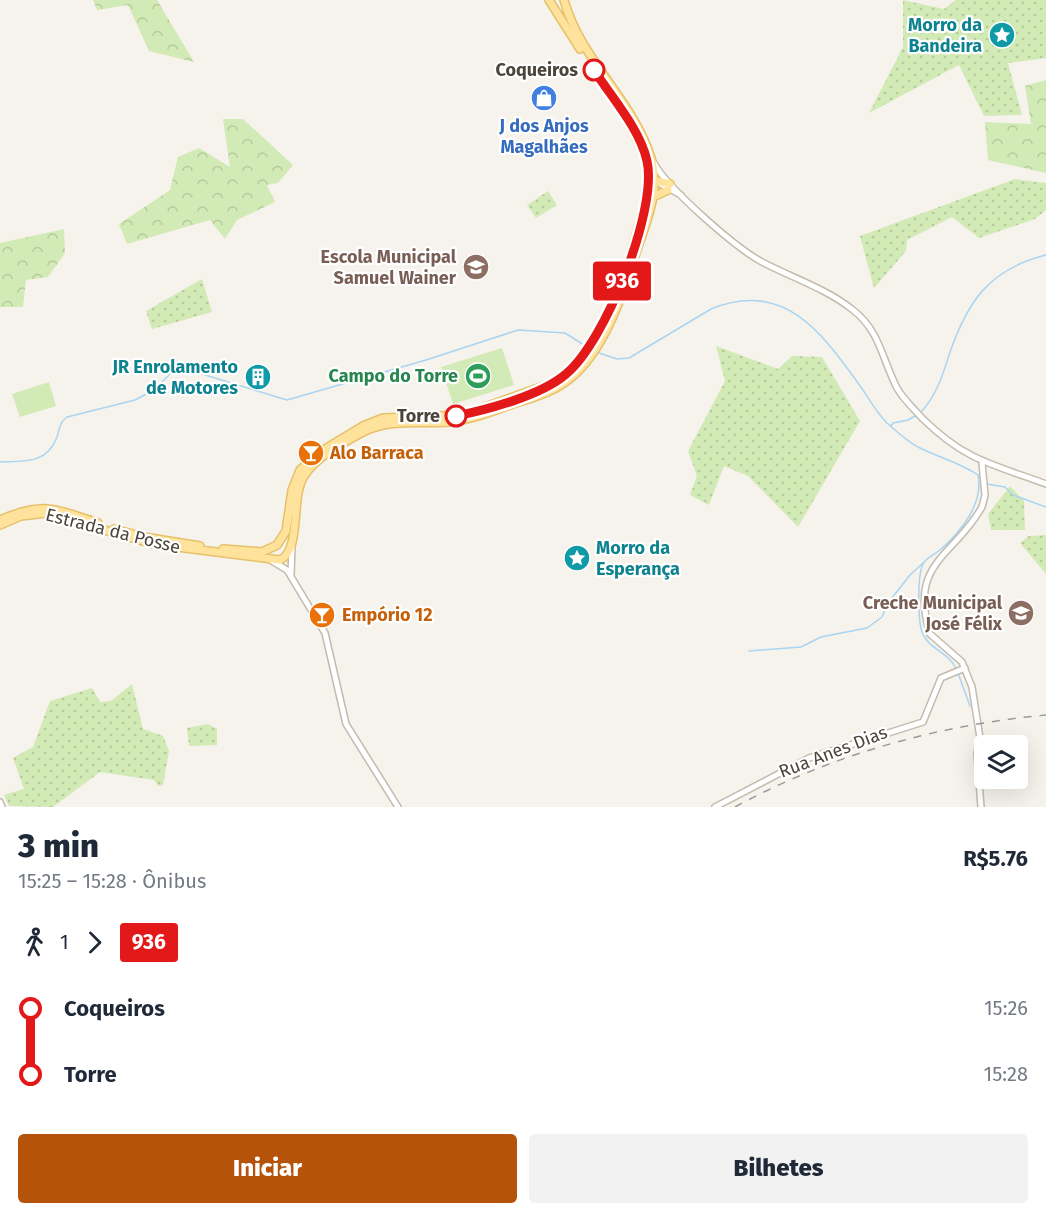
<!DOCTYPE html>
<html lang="pt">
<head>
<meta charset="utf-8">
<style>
  :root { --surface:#fff; --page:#f2f2f3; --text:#1f2937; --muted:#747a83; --accent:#b45309 }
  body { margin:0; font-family:"Fira Sans",sans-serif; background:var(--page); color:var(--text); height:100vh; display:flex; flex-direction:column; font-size:22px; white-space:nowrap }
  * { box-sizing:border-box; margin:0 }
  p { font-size:20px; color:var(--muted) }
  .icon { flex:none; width:33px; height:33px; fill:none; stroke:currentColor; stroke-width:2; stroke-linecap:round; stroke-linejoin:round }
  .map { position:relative; height:807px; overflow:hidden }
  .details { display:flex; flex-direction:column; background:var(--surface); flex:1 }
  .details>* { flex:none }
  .badge { padding:0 12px; border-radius:4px; font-size:21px; line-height:39px }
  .fabs { position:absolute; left:974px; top:735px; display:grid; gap:12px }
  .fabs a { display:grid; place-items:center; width:54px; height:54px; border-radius:6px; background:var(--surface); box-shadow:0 6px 24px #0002; font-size:30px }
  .map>.badge { position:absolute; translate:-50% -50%; box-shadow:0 0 0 3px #fff }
  .legs { display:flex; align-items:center; gap:9px; height:66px; padding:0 18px; font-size:20px }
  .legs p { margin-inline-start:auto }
  .head { display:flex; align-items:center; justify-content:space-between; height:102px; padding:0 18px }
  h1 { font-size:33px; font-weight:800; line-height:45px }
  .cta { display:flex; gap:12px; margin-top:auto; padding:12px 18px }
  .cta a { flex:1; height:69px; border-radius:6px; background:var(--accent); color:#fff; font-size:24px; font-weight:800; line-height:69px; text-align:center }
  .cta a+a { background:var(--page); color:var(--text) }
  ul { padding:0 18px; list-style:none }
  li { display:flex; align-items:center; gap:21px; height:66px; font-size:22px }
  li i { display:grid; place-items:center; width:9px; height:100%; margin:0 8px; background:currentColor }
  li i::after { content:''; width:15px; height:15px; margin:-8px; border:4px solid; border-radius:50%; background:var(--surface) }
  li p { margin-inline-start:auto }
  li:first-child i { background:linear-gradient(#0000 50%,currentColor 0) }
  li:last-child i { background:linear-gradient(currentColor 50%,#0000 0) }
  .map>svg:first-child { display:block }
  .grass { fill:url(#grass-dots) }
  .forest { fill:url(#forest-crowns) }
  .pitch { fill:#d2eab5 }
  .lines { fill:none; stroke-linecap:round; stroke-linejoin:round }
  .stream { stroke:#a9d4f2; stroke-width:1.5 }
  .minor-casing { stroke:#c2bbae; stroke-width:8 }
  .major-casing { stroke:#e6c16a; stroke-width:10 }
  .minor { stroke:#fff; stroke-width:5 }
  .major { stroke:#ffe39c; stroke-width:7 }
  .rail { stroke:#9a9a9a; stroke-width:1.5; stroke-dasharray:8 8; stroke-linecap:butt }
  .line-1-casing { stroke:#fff; stroke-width:14 }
  .line-1 { stroke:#e31919; stroke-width:9 }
  .stop-1-dot { fill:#fff; stroke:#e31919; stroke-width:3 }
  .labels { text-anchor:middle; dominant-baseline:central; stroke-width:4.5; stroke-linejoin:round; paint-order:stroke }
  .culture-label { font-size:18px; font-weight:bold; fill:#0d838f; stroke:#fff; text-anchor:end }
  .stop-label { font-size:18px; font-weight:bold; fill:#4b4439; stroke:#fff; text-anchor:end }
  .shop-label { font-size:18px; font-weight:bold; fill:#366cbe; stroke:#fff }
  .education-label { font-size:18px; font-weight:bold; fill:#785e54; stroke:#fff; text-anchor:end }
  .leisure-label { font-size:18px; font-weight:bold; fill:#27864d; stroke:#fff; text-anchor:end }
  .food-label { font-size:18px; font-weight:bold; fill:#c56008; stroke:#fff; text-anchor:start }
  .street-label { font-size:18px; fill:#4b4439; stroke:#fff }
</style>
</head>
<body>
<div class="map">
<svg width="1046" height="807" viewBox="0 0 1046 807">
  <defs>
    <pattern id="grass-dots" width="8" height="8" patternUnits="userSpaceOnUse" patternTransform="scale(1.5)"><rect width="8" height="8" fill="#d2eab5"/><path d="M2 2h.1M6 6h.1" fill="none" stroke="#b6ca9c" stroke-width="1.8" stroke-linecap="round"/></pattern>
    <pattern id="forest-crowns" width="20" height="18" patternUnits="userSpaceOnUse" patternTransform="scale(1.5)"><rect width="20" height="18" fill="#d2eab5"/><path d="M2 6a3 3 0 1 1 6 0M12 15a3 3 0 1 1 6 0" fill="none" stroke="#b6ca9c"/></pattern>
  </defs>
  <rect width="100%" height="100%" fill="#f6f3ec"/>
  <path class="grass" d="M 903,0 L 944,9 L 956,0 L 1046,0 L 1046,58 L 1008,63 L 1022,115 L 984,116 L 959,65 L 869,113 L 903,47 Z
    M 1015,179 L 1046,183 L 1046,210 L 1035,219 L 979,238 L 952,217 L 907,240 L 906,251 L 874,288 L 860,236 Z
    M 548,191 L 557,205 L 536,218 L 527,205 Z
    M 202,279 L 212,312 L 152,329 L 146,311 Z
    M 716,346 L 778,369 L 792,356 L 822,357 L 860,421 L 798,527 L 748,476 L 724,466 L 709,505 L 690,495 L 697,476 L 688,451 L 725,381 Z
    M 1010,486 L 1024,501 L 1025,530 L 991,530 L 988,514 Z
    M 1046,535 L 1046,574 L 1020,543 L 1029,536 Z
    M 132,684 L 143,729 L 163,736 L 169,751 L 163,785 L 158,786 L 154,780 L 100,772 L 53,807 L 9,806 L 4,795 L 24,789 L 13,758 L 33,747 L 50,701 L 92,688 L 100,702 L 111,701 Z
    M 208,724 L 217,729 L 217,745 L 189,746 L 187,728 Z"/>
  <path class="forest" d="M 93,0 L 157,0 L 194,62 L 149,51 L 128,5 L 97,10 Z
    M 1046,80 L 1046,173 L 988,160 L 985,122 L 1031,124 L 1025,86 Z
    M 223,119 L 243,119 L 293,165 L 278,183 L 267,185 L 275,202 L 237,220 L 225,239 L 210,220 L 127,244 L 119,224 L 170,190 L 178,157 L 199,148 L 230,167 Z
    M 64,229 L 65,253 L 48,277 L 26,280 L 23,307 L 0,307 L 0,243 Z"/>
  <path class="pitch" d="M 502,348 L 514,385 L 453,404 L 441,367 Z
    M 49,382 L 56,406 L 20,417 L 12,394 Z"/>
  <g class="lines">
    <path class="stream" d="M 599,353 L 617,359 L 629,358 L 711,309 C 786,278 824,336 863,390 C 870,401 878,414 887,423 C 897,432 909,443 920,448 C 940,458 959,462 978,475 C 984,503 961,532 940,550 C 934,555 927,557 923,564 C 917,576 918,620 922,632 C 928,649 950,653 956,669
      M 921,412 C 936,396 943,375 949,355 C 967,302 989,269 1046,255
      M 891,426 L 893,423 L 908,420 L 917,415
      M 0,462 C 25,461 47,464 57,437 C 60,428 59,423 67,417 L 135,400 L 154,390 L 174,370 L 192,371 L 287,400 L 426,360 L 518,330 L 565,333 L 584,345
      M 987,484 L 1005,487 L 1013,495 L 1046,507
      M 749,651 L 801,647 L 821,637 L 867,628 L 882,617 L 888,603 L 910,575 L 923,563
      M 958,673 L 970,706"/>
    <defs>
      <path id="minor" d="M 654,163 C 667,188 738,250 764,263 C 793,278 827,289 853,310 C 880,331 882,359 897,388 C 903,399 914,409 923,419 C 966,461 992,464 1046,484
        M 657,182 L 681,195
        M 272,561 L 287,570 L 325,633 L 346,724 L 398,807
        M 291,575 L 292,546
        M 0,802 L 2,807
        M 715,807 L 809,758 L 923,722 L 941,678 L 965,668
        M 981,807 L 977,753 L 980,738 L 972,687 L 962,662 L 930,634 C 908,562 954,557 982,507 L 985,495 L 982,463"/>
      <path id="major" d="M 549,0 L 580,49
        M 616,103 C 658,170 653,175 632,249
        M 656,181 L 670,184
        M 653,197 L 668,190
        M 0,520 C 44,501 55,509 98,523
        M 0,525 L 21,516 L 46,513 L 153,544 L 280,560 C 302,550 290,498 304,476 C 316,457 341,444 361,433 C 390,418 418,424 449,422 C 470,420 491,412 510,405 C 527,399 546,395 561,385 C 599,362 620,303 633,262 C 643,229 662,193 651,158 C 633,100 580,59 564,0
        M 114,529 L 144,537 L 200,546
        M 223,549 L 262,552 L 277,545 L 286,531 L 292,490 L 300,470 L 320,452 L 363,426 L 383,418 L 463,415 L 555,382 C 582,364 606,328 617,297"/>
    </defs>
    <use href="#minor" class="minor-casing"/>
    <use href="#major" class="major-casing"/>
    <use href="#minor" class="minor"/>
    <use href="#major" class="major"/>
    <path class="rail" d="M 735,807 C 830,755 938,725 1046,715"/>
  </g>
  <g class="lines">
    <defs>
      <path id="line-1" d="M 456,416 C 487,410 542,395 566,374 C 605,342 658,210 647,161 C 640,129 612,98 594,70"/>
    </defs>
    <use href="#line-1" class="line-1-casing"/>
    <use href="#line-1" class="line-1"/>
  </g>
  <defs>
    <symbol id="sight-disc" viewBox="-11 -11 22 22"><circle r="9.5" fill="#0f9aa8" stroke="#fff"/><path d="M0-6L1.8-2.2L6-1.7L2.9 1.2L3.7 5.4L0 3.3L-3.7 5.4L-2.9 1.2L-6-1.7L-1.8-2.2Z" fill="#fff"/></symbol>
    <symbol id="shop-disc" viewBox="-11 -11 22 22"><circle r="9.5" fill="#3f7fe0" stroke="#fff"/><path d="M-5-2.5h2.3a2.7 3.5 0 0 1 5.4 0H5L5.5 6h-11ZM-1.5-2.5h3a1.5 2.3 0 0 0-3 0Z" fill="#fff"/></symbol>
    <symbol id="school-disc" viewBox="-11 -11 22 22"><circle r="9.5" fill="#8d6e63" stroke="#fff"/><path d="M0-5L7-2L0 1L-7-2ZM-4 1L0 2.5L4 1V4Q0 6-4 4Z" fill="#fff"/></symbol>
    <symbol id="stadium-disc" viewBox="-11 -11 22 22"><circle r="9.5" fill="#2e9e5b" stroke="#fff"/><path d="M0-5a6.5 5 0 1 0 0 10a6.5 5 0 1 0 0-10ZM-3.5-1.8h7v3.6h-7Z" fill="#fff"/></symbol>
    <symbol id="building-disc" viewBox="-11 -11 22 22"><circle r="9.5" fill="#0f9aa8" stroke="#fff"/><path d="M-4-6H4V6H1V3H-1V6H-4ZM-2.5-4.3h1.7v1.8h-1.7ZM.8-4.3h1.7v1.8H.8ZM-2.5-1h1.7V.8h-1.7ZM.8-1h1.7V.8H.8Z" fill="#fff"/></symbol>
    <symbol id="bar-disc" viewBox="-11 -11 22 22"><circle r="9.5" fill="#e8710a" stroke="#fff"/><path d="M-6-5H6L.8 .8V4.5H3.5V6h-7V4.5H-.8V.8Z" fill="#fff"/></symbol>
  </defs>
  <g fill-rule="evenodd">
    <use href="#sight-disc" x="987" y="20" width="30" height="30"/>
    <use href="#shop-disc" x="529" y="83" width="30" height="30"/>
    <use href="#school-disc" x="461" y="252" width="30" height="30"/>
    <use href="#stadium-disc" x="463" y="361" width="30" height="30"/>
    <use href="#building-disc" x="243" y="362" width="30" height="30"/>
    <use href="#bar-disc" x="296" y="438" width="30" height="30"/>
    <use href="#sight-disc" x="562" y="543" width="30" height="30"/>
    <use href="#school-disc" x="1006" y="598" width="30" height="30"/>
    <use href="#bar-disc" x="307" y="600" width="30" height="30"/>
  </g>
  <g class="stop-1-dot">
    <circle cx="594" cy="70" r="10"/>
    <circle cx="456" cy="416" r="10"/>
  </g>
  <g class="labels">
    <g class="culture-label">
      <text x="982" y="25">Morro da<tspan x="982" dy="21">Bandeira</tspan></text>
      <text x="238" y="367">JR Enrolamento<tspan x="238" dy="21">de Motores</tspan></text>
      <text x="596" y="548" text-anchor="start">Morro da<tspan x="596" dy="21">Esperança</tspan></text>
    </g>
    <g class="stop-label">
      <text x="578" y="70">Coqueiros</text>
      <text x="440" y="416">Torre</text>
    </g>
    <g class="shop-label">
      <text x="544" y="126">J dos Anjos<tspan x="544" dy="21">Magalhães</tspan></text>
    </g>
    <g class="education-label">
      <text x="456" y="257">Escola Municipal<tspan x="456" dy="21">Samuel Wainer</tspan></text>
      <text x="1002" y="603">Creche Municipal<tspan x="1002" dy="21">José Félix</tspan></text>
    </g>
    <g class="leisure-label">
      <text x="458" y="376">Campo do Torre</text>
    </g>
    <g class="food-label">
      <text x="330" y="453">Alo Barraca</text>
      <text x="342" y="615">Empório 12</text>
    </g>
    <g class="street-label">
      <text transform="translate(113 531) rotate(14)">Estrada da Posse</text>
      <text transform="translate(833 752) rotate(-21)">Rua Anes Dias</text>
    </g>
  </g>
</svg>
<div class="fabs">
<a><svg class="icon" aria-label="layers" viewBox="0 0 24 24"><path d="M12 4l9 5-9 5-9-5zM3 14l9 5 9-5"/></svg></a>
</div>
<b class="badge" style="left:622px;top:281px;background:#e31919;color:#fff">936</b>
</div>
<section class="details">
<div class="head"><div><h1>3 min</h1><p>15:25 – 15:28 · Ônibus</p></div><b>R$5.76</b></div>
<div class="legs"><svg class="icon" aria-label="walk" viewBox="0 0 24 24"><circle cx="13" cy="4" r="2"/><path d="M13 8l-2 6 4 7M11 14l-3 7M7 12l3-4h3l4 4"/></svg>1<svg class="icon" aria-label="forward" viewBox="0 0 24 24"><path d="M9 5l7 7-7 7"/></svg><b class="badge" style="background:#e31919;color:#fff">936</b></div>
<ul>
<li><i style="color:#e31919"></i><b>Coqueiros</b><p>15:26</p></li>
<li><i style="color:#e31919"></i><b>Torre</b><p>15:28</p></li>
</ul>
<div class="cta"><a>Iniciar</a><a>Bilhetes</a></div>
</section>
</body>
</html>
